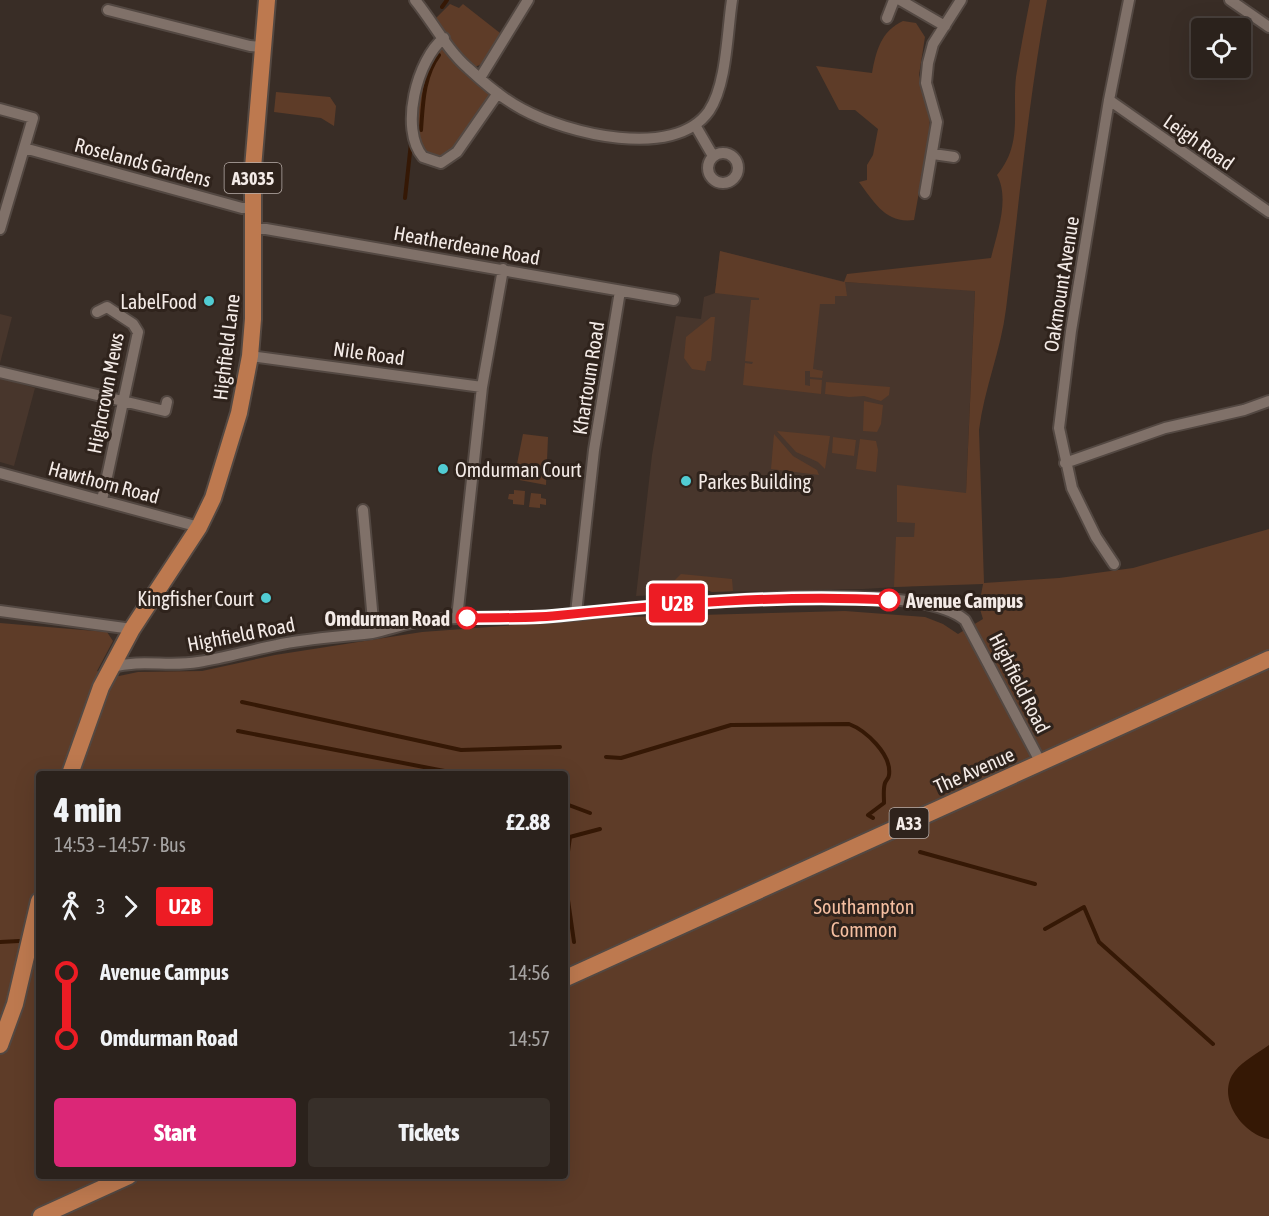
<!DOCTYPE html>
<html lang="en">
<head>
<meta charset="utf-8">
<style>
  :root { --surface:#2b221c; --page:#372f29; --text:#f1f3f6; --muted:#a6a4a3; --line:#473f3b; --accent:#db2777 }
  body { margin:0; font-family:"Asap Condensed",sans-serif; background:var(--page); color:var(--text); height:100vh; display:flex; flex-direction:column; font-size:22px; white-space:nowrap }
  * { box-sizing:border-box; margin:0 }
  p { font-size:20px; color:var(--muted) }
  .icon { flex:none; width:33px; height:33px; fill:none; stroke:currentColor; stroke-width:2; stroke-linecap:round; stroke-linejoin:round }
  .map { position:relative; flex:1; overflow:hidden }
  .panel { position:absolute; left:36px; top:771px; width:532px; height:408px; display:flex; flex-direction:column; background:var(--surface); border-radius:6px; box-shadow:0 6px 24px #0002,0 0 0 2px var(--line) }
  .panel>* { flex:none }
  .badge { padding:0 12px; border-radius:4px; font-size:21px; line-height:39px }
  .tools { position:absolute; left:1191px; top:18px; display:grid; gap:12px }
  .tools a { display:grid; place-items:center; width:60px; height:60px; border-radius:6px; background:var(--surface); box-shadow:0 6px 24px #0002,0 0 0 2px var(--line); font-size:30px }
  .map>.badge { position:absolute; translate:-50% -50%; box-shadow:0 0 0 3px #fff }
  .legs { display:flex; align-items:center; gap:9px; height:66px; padding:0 18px; font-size:20px }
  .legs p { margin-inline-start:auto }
  .summary { display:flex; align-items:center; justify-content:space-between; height:102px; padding:0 18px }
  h1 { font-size:33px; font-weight:800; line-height:45px }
  .button { display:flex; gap:12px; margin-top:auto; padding:12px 18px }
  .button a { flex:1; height:69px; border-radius:6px; background:var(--accent); color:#fff; font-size:24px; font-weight:800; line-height:69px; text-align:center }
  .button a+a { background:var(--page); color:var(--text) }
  ul { padding:0 18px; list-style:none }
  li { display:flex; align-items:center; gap:21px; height:66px; font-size:22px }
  li i { display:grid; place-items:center; width:9px; height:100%; margin:0 8px; background:currentColor }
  li i::after { content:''; width:15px; height:15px; margin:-8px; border:4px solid; border-radius:50%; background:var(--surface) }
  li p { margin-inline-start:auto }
  li:first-child i { background:linear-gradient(#0000 50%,currentColor 0) }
  li:last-child i { background:linear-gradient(currentColor 50%,#0000 0) }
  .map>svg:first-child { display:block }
  .built { fill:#48362c }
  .green { fill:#5e3c28; fill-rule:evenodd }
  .water { fill:#351805 }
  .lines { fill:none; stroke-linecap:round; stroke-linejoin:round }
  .stream { stroke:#351805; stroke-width:4 }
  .minor-casing { stroke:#534842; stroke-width:14 }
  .primary-casing { stroke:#534842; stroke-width:20 }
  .minor { stroke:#807169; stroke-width:10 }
  .primary { stroke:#bd794f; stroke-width:16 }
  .line-1-casing { stroke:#fff; stroke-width:14 }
  .line-1 { stroke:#ed1c24; stroke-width:9 }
  .poi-dot { fill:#51ccd3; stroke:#2f231c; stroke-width:2 }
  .stop-1-dot { fill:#fff; stroke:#ed1c24; stroke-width:3 }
  .labels { text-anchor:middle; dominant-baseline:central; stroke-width:6; stroke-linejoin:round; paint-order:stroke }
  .shield { fill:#2f231c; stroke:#b9afaa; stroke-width:1.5 }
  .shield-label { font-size:18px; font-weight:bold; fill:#f4ebe7 }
  .street-label { font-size:20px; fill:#f4ebe7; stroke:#2f231c }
  .poi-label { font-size:20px; fill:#f4ebe7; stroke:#2f231c; text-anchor:end }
  .stop-label { font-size:20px; font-weight:bold; fill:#f4ebe7; stroke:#2f231c; text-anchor:start }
  .park-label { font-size:20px; fill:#f5bfa1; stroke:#2f231c }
</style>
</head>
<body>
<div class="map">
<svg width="1269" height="1216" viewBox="0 0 1269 1216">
  <rect width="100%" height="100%" fill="#392d26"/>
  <path class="built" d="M 720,251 L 845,282 L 975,290 L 962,583 L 863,589 L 712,592 L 702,588 L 698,593 L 636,596 L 652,455 L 676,316 L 701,319 L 704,297 L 715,293 Z
    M 0,314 L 12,317 L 0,363 Z
    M 0,378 L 35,388 L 14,466 L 0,462 Z"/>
  <path class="green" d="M 1030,0 L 1047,0 C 1028,102 1019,206 1006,309 C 1001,350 984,389 979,430 L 984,583 L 1059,578 L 1133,568 L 1269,529 L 1269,1216 L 0,1216 L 0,623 L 107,632 L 113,641 L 97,671 L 119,676 L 138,672 L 202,671 L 275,655 L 422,632 L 624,617 L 845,611 L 925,617 L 943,624 L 958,634 L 983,619 L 979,606 L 983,584 L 894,587 L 896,537 L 914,537 L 915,523 L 897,522 L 897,485 L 966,493 L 975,291 L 845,282 L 847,296 L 835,296 L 835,304 L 820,304 L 813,369 L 823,371 L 822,378 L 810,377 L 810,371 L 805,371 L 805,385 L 810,386 L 810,379 L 822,380 L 821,394 L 743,385 L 745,363 L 752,364 L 753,362 L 745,361 L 751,300 L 759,300 L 759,298 L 715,293 L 720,251 L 844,282 L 847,274 L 991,258 C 997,233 1010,199 997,175 C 1023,144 1012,113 1016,77 C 1020,51 1025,26 1030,0 ZM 39,774 L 566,774 L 566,1176 L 39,1176 Z
    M 450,4 L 459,8 L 463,4 L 500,33 C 494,45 489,65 473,67 L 460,54 L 435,19 Z
    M 903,21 L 916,23 L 925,37 L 919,75 L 930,115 L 929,136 L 914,220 C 886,224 874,202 859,182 L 867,180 L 867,165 L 873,155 L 878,129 L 855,110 L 839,110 L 816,66 L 872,73 C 876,51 881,31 903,21 Z
    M 441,48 L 444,48 L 464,72 L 490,93 L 490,100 C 481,112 456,155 442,157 C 434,159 426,152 421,147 C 415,116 414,70 441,48 Z
    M 276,92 L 330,97 L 336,106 L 334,126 L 321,118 L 274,112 Z
    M 711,317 L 715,317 L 711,361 L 707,361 L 705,371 L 692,369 L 684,358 L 686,337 Z
    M 826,382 L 890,387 L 889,395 L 881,401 L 864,396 L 849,397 L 825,394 Z
    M 864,401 L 883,405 L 881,424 L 877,432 L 863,431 Z
    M 777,431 L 830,436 L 825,469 L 818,462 L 796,452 Z
    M 523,434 L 548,437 L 546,485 L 514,479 Z
    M 774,434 L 793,456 L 817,470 L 819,475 L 771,469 Z
    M 833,437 L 856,440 L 854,456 L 832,453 Z
    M 860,439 L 876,441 L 878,450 L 876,472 L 856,469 Z
    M 514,490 L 525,491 L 524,505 L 513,504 L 513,500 L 508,499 L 509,494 L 514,494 Z
    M 531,493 L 541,494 L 541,498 L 546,499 L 546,505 L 540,504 L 540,508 L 529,507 Z
    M 681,574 L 732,579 L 733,591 L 712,592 L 702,588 L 698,593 L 671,594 L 673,582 Z"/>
  <path class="water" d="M 1269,1045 L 1269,1139 C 1242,1134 1215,1096 1235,1071 C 1243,1061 1258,1053 1269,1045 Z"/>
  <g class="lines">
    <path class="stream" d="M 442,7 L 447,0
      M 421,130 C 423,104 423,77 439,55
      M 405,198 L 411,143
      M 242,702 L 461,750 L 560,747
      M 238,731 L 460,774
      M 606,757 L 621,758 L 731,725 L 849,724 C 865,730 892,754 889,775 C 889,778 886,780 885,783 C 883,789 884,796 884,803 L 868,815 L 873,818
      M 566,804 L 590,813
      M 566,838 L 600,829
      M 920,852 L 1035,884
      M 566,866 L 570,837
      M 566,886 L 574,942
      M 1045,929 L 1084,907 L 1099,942 L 1213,1044
      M 0,942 L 19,941"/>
    <defs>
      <path id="minor" d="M 415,0 C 433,22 447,50 468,68 C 484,83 503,99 522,109 C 566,133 674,161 709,111 C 727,84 727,32 732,0
        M 900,0 L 945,26
        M 1230,0 L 1269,27
        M 108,10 L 250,46 L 265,47
        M 887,18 L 894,0
        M 444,38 C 417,59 399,129 423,157 L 441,163 L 457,152 L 498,93
        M 480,78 L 528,0
        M 1109,100 L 1269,212
        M 0,109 L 33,118 L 0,229
        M 695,125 L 713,156
        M 24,148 L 242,208 L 253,208
        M708 168a15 15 0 1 1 30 0a15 15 0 1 1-30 0Z
        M 933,154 L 954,157
        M 925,193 L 937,122 L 926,83 L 928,63 L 933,44 L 961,0
        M 254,229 L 266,229 L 674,300
        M 97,312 L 107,307 L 133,324 L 138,332 L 102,500
        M 250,356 L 482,387
        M 0,372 L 165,411 L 167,402
        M 1065,463 L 1165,428 L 1244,410 L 1269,401
        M 0,473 L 199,527
        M 363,510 L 374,632
        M 1114,564 L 1096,537 L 1072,488 L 1059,428 L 1071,331 L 1109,100 L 1129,0
        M 0,611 L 132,629
        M 576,613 L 594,450 L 620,291
        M 457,618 L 482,387 L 503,269
        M 112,667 C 141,659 169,667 198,662 C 225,658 251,650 277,645 C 309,638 340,637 372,633 C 387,630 401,625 416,622 C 464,614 513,620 561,616 C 637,609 912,574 965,620 L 1041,763"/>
      <path id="primary" d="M 70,774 L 101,687 L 132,629 L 199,527 L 213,498 L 239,413 L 250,356 L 253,319 L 253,168 L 267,0
        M 566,978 L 1269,659
        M 0,1045 L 15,1004 L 39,901
        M 41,1216 L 129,1176"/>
    </defs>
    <use href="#minor" class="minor-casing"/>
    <use href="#primary" class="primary-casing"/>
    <use href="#minor" class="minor"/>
    <use href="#primary" class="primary"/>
  </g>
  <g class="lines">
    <defs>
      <path id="line-1" d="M 467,618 C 499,617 531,619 563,615 C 671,604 780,594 889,600"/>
    </defs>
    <use href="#line-1" class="line-1-casing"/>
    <use href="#line-1" class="line-1"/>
  </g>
  <g class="poi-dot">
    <circle cx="209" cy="301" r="6"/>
    <circle cx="443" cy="469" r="6"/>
    <circle cx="686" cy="481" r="6"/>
    <circle cx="266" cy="598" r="6"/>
  </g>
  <g class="stop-1-dot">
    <circle cx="889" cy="600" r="10"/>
    <circle cx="467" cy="618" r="10"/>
  </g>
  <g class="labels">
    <g class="shield">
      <rect x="224.5" y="163" width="57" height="30" rx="4.5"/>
      <rect x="889.5" y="808" width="39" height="30" rx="4.5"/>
    </g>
    <g class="shield-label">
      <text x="253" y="178">A3035</text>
      <text x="909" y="823">A33</text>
    </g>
    <g class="street-label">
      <text transform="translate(1199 142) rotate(35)">Leigh Road</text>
      <text transform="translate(143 162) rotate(15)">Roselands Gardens</text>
      <text transform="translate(467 245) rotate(10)">Heatherdeane Road</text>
      <text transform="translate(1061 284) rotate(-81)">Oakmount Avenue</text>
      <text transform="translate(226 347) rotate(-83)">Highfield Lane</text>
      <text transform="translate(369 353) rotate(8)">Nile Road</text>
      <text transform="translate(588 378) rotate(-81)">Khartoum Road</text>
      <text transform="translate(105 393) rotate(-79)">Highcrown Mews</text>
      <text transform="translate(104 482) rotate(15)">Hawthorn Road</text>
      <text transform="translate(241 634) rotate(-11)">Highfield Road</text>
      <text transform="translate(1020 683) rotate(63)">Highfield Road</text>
      <text transform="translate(974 770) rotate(-24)">The Avenue</text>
    </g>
    <g class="poi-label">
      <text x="197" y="301">LabelFood</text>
      <text x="455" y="469" text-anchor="start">Omdurman Court</text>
      <text x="698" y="481" text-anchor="start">Parkes Building</text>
      <text x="254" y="598">Kingfisher Court</text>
    </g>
    <g class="stop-label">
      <text x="906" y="600">Avenue Campus</text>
      <text x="450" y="618" text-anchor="end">Omdurman Road</text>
    </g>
    <g class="park-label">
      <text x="864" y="906">Southampton<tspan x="864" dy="23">Common</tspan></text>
    </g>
  </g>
</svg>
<div class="tools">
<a><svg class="icon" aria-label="locate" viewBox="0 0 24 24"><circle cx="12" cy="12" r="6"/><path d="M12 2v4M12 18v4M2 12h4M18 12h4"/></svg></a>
</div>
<b class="badge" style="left:677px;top:603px;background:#ed1c24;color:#fff">U2B</b>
<section class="panel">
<div class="summary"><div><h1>4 min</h1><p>14:53 – 14:57 · Bus</p></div><b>£2.88</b></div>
<div class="legs"><svg class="icon" aria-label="walk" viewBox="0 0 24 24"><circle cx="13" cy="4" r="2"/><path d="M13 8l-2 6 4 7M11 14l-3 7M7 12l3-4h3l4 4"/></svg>3<svg class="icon" aria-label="forward" viewBox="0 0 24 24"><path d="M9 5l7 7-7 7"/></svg><b class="badge" style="background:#ed1c24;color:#fff">U2B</b></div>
<ul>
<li><i style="color:#ed1c24"></i><b>Avenue Campus</b><p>14:56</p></li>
<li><i style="color:#ed1c24"></i><b>Omdurman Road</b><p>14:57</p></li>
</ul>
<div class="button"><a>Start</a><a>Tickets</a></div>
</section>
</div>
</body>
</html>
